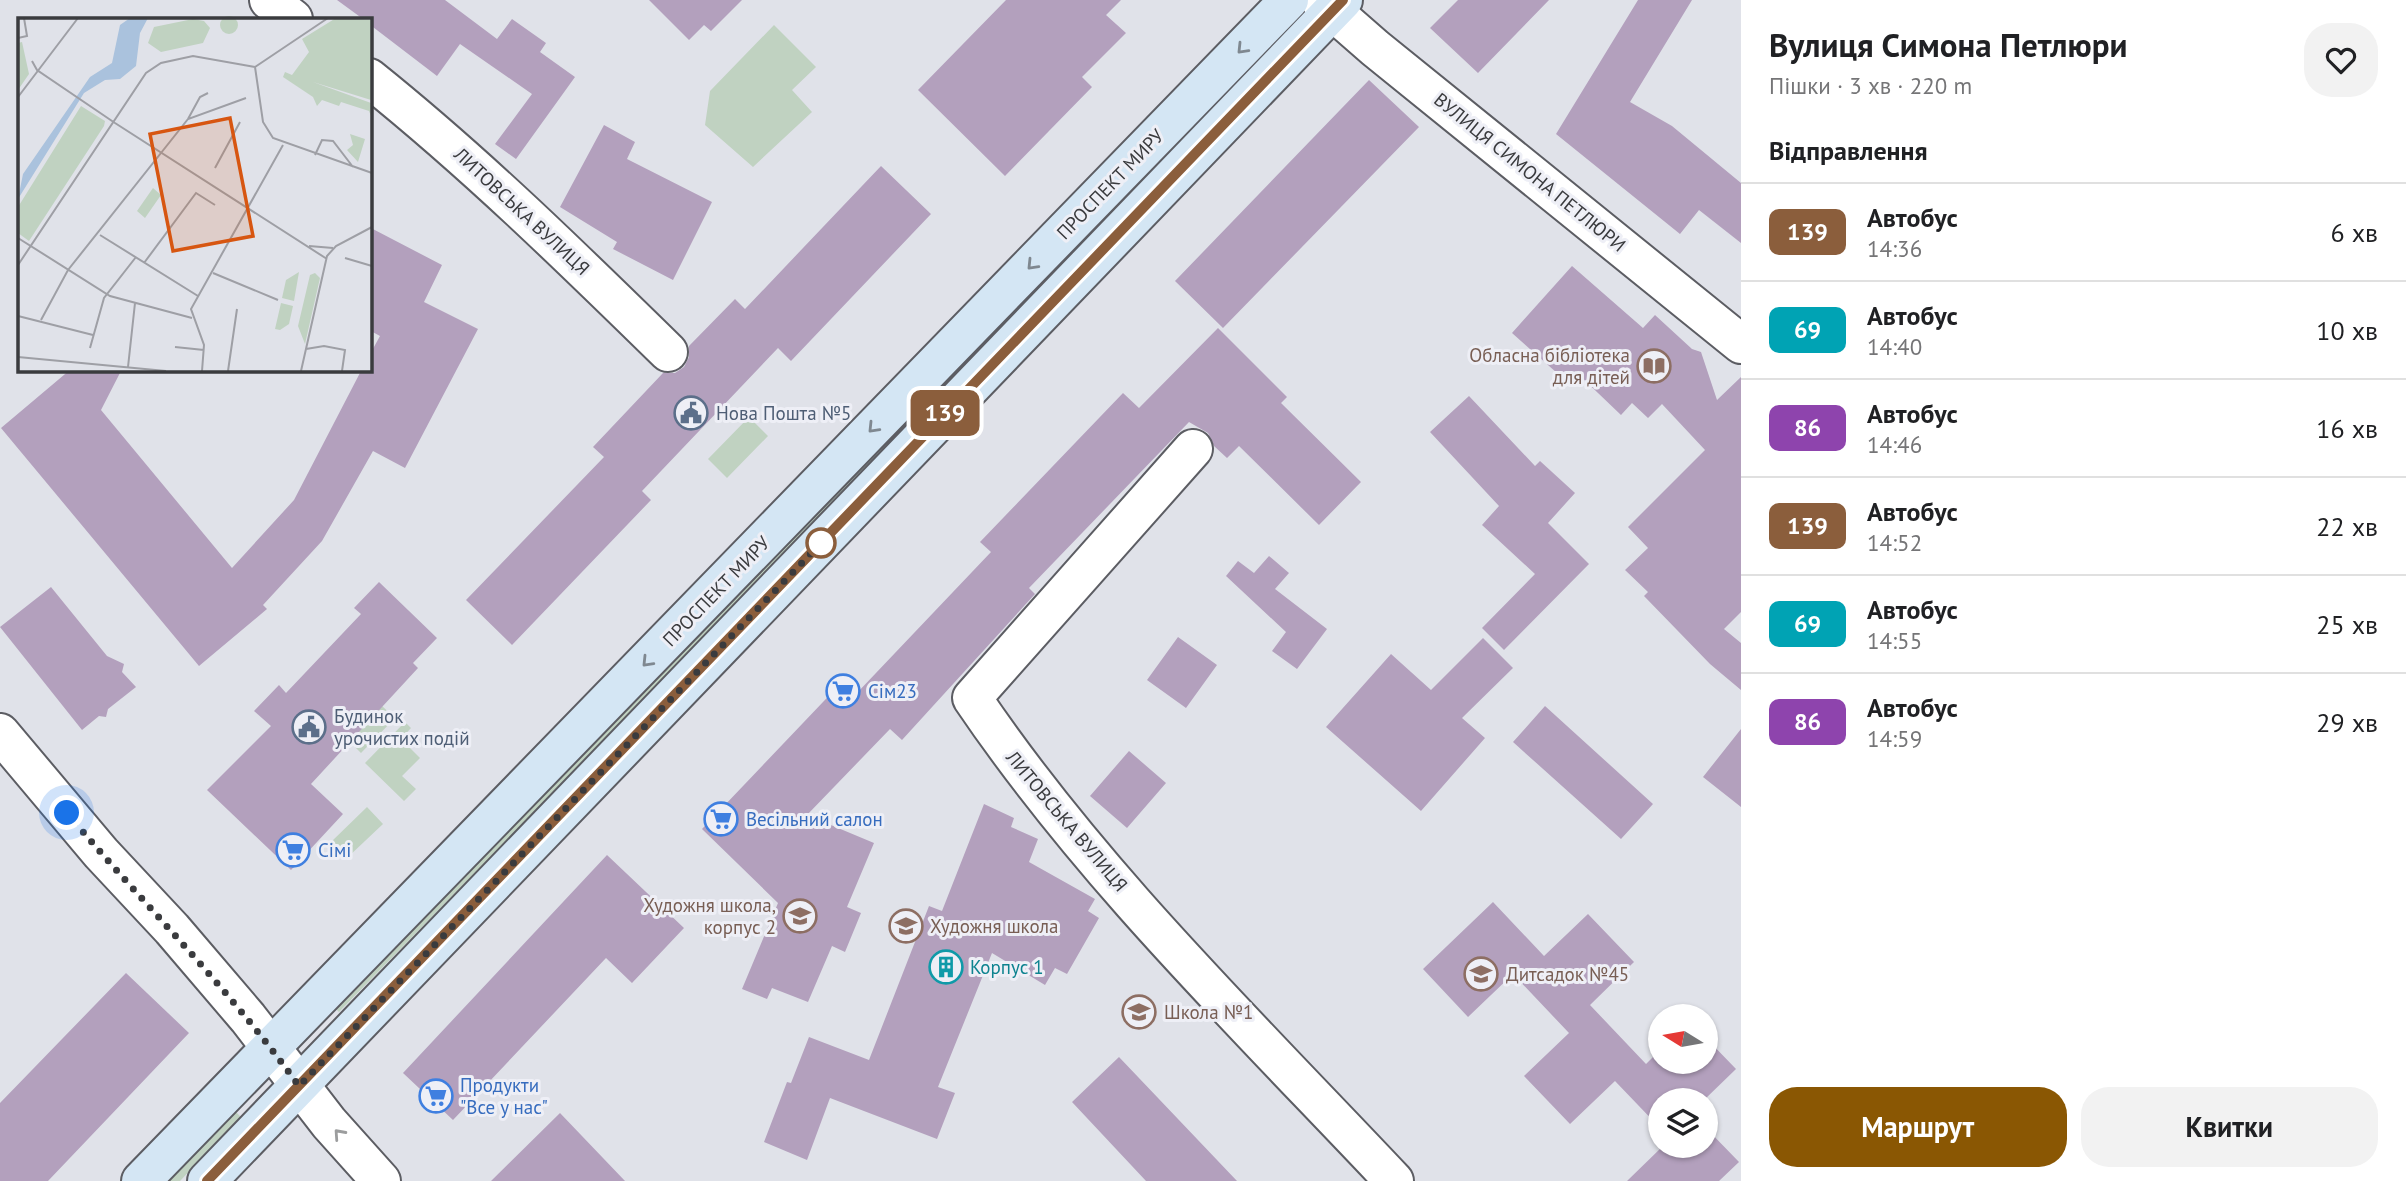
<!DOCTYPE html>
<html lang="uk">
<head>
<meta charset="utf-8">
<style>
  :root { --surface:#fff; --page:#f2f2f2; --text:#202124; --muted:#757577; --line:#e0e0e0; --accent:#8a5703 }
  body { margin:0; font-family:"PT Sans",sans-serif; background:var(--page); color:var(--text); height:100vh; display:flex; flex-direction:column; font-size:26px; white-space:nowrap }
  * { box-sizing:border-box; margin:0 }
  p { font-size:23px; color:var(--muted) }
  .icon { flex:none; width:38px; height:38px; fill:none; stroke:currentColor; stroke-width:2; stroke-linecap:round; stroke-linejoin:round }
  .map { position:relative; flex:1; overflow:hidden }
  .sheet { display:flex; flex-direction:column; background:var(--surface); width:665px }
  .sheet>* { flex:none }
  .badge { padding:0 14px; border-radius:10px; font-size:24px; line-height:46px }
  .needle { width:46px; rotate:281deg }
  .tools { position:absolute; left:1648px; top:1004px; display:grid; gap:14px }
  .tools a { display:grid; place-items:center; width:70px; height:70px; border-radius:50%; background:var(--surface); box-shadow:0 2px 5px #0004; font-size:35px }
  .you { position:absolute; width:35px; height:35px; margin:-18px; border:5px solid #fff; border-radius:50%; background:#1a73e8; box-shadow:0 0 0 10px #1a73e833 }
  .map>.badge { position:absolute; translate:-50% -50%; box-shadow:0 0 0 4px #fff }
  h2 { padding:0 28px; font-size:26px; line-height:63px }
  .round { display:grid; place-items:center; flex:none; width:74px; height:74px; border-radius:28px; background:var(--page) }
  .head { display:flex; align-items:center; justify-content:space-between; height:119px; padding:0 28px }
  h1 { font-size:33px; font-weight:700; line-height:52px }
  .button { display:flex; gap:14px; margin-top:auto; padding:14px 28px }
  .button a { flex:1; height:80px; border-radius:28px; background:var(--accent); color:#fff; font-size:28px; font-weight:700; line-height:80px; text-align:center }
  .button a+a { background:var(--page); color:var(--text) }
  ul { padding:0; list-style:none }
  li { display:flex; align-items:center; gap:21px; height:98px; padding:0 28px; border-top:2px solid var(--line) }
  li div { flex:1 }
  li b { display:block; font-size:26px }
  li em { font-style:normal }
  li .badge { min-width:77px; font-weight:700; text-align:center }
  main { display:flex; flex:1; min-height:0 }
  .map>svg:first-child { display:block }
  .green { fill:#c0d2c1 }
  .building { fill:#b3a0bd }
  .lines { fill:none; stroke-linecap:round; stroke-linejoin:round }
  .street-casing { stroke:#5c5d63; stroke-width:42 }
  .secondary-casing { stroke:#5c5d63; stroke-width:42 }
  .street { stroke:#fff; stroke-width:38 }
  .secondary { stroke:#d4e6f4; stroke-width:38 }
  .oneway { stroke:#7f8890 }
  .oneway2 { stroke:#9c9d9e }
  .line-casing { stroke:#fff; stroke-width:16 }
  .line { stroke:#8b5e3c; stroke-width:10 }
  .walk { stroke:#3a3b3e; stroke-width:7; stroke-dasharray:0 12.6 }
  .stop-dot { fill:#fff; stroke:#8b5e3c; stroke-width:3.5 }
  .labels { text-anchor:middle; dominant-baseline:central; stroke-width:6; stroke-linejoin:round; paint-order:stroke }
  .street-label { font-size:19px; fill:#3a3b3e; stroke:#eeeff6 }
  .education-label { font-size:19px; fill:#785e54; stroke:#eeeff6; text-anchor:start }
  .service-label { font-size:19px; fill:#4e5e75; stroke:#eeeff6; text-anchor:start }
  .shop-label { font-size:19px; fill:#366cbe; stroke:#eeeff6; text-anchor:start }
  .culture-label { font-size:19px; fill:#0d838f; stroke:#eeeff6; text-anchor:start }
  .inset-road { fill:none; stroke:#9e9fa5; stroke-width:2 }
  .view { fill:#d75611; fill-opacity:0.15; stroke:#d75611; stroke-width:3.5 }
  .inset-edge { fill:none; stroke:#3a3b3e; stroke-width:3.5 }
</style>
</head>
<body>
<main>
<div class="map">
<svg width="1741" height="1181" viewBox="0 0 1741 1181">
  <rect width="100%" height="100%" fill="#e0e2e9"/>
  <path class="green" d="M 774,25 L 816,67 L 792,90 L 812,112 L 753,167 L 705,125 L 710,91 Z
    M 1272,42 L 1279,48 L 339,1012 L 333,1006 Z
    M 749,417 L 768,436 L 727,478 L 708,459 Z
    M 382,706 L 395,718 L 361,753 L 350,742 L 355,737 L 347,730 Z
    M 405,722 L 411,728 L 401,739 L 420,758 L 402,776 L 416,789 L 404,801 L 365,763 Z
    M 367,807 L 383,824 L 347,858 L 331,842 Z
    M 236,1112 L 241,1117 L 180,1181 L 169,1181 Z"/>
  <path class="building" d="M 337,0 L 445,0 L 497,39 L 512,19 L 546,43 L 540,52 L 575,77 L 516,159 L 495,144 L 532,94 L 460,44 L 437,76 L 369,24 L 369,19 L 363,19 Z
    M 649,0 L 742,0 L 711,31 L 704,25 L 689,40 Z
    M 1006,0 L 1121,0 L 1106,15 L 1126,33 L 1082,77 L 1092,87 L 1005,176 L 918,90 Z
    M 1458,0 L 1549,0 L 1478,73 L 1430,28 Z
    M 1638,0 L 1692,0 L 1630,102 L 1672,126 L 1741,183 L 1741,243 L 1699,210 L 1680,234 L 1556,134 Z
    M 1369,80 L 1419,127 L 1223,328 L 1175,281 Z
    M 604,125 L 635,142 L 627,159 L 712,202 L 673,280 L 613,249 L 617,242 L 560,207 Z
    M 881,166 L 931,214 L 791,361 L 778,348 L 642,491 L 651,500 L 512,645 L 466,600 L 604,457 L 593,447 L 663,373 L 675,373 L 684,367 L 689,357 L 689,346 L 735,299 L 745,309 Z
    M 369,227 L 442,265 L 424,302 L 478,329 L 405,468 L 373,451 L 322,541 L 263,605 L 267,609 L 199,666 L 1,428 L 71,369 L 122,369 L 101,410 L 232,568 L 294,500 L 362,369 L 369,369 L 369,356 L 380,336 L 369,330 Z
    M 1572,266 L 1643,328 L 1655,315 L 1692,349 L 1701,352 L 1717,400 L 1741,377 L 1741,612 L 1724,629 L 1741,643 L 1741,690 L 1710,664 L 1644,596 L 1648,592 L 1625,570 L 1648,548 L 1628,527 L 1705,450 L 1662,404 L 1648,418 L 1632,403 L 1621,415 L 1575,371 L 1566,381 L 1512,333 Z
    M 1218,328 L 1287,397 L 1281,403 L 1361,482 L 1319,525 L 1239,446 L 1227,458 L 1214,446 L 1208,433 L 1189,422 L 1029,588 L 1035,594 L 902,740 L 890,729 L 807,815 L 874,843 L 847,907 L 861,913 L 845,952 L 832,946 L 808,1002 L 772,988 L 767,999 L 742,989 L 778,903 L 702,829 L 843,681 L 856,694 L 991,552 L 980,542 L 1123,393 L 1139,408 Z
    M 1469,396 L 1535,466 L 1540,461 L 1575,493 L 1548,523 L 1589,564 L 1504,650 L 1482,628 L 1535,574 L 1482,525 L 1499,506 L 1430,432 Z
    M 1269,556 L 1289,573 L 1275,589 L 1327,629 L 1297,669 L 1272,651 L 1286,632 L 1226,576 L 1238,561 L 1254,573 Z
    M 379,582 L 437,638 L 413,663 L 418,668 L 311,784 L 343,814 L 291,870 L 207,790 L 271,726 L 254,711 L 279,685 L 286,693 L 361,614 L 354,608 Z
    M 51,587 L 107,656 L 124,664 L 122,672 L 136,687 L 108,709 L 106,717 L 99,716 L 82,730 L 0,627 Z
    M 1178,637 L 1217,665 L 1186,708 L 1147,680 Z
    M 1483,638 L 1513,668 L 1462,718 L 1485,738 L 1421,811 L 1326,727 L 1391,654 L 1431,690 Z
    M 1545,706 L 1653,804 L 1621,839 L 1513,742 Z
    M 1741,729 L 1741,807 L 1703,777 Z
    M 1129,751 L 1166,783 L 1127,828 L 1090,796 Z
    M 984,804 L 1014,818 L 1011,827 L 1038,839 L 1029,862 L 1095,899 L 1088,911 L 1099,918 L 1067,974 L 1055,968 L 1045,985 L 992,953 L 938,1087 L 955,1093 L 937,1139 L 830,1098 L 807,1160 L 764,1142 L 787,1082 L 791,1083 L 809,1037 L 869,1060 L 929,906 L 942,911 Z
    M 607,855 L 684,928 L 632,983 L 606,958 L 453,1120 L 403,1073 Z
    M 1493,902 L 1544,956 L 1588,914 L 1634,962 L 1590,1005 L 1646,1064 L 1661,1049 L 1661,1062 L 1706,1062 L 1706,1038 L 1736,1069 L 1703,1101 L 1661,1101 L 1661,1129 L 1615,1081 L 1570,1124 L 1524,1076 L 1569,1033 L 1513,974 L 1468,1017 L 1423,969 Z
    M 126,973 L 189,1033 L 48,1181 L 0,1181 L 0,1103 Z
    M 1119,1057 L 1237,1181 L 1146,1181 L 1072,1102 Z
    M 560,1113 L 625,1181 L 491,1181 Z
    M 1706,1128 L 1739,1162 L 1719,1181 L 1627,1181 L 1663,1146 L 1706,1146 Z"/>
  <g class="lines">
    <defs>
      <path id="street" d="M 269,0 L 293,19
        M 1320,0 L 1375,48 L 1741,344
        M 369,78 C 475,163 571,257 668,352
        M 1193,449 L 972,698 C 1091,874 1249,1027 1394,1181
        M 0,733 L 101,853 L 172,929 L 248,1018 L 329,1123 L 381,1181"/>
      <path id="secondary" d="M 141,1181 L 1289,0
        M 207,1181 L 1343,0"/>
    </defs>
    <use href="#street" class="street-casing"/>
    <use href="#secondary" class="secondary-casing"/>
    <use href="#street" class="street"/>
    <use href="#secondary" class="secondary"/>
  </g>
  <defs><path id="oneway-chevron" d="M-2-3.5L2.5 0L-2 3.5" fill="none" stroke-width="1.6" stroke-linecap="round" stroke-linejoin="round" transform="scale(1.75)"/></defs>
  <g class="oneway">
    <use href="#oneway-chevron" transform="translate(1242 49) rotate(134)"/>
    <use href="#oneway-chevron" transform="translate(1032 265) rotate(134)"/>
    <use href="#oneway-chevron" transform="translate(873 428) rotate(134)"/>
    <use href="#oneway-chevron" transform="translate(647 662) rotate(134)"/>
  </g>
  <use class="oneway2" href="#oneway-chevron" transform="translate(339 1134) rotate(-132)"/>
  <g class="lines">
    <defs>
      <path id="line" d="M 207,1181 L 1343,0"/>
    </defs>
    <use href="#line" class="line-casing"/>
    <use href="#line" class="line"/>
    <path class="walk" d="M 67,813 C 145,906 228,987 299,1086 L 821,543"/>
  </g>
  <defs>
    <symbol id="library-ring" viewBox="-11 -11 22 22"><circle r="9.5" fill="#eeeff6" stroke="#8d6e63" stroke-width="1.5"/><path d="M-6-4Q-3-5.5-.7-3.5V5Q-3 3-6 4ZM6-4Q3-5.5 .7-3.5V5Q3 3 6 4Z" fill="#8d6e63"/></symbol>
    <symbol id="civic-ring" viewBox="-11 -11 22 22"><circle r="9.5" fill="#eeeff6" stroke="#5c6f8a" stroke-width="1.5"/><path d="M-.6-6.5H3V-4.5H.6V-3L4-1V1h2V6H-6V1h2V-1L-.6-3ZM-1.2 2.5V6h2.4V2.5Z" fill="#5c6f8a"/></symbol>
    <symbol id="supermarket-ring" viewBox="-11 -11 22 22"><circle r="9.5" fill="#eeeff6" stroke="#3f7fe0" stroke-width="1.5"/><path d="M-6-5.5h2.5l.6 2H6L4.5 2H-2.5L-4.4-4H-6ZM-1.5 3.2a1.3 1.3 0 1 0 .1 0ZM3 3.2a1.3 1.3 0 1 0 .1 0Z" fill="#3f7fe0"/></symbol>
    <symbol id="school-ring" viewBox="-11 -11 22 22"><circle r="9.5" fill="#eeeff6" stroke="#8d6e63" stroke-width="1.5"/><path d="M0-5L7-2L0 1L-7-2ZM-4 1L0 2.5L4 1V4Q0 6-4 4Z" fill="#8d6e63"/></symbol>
    <symbol id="building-ring" viewBox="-11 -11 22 22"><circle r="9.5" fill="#eeeff6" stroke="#0f9aa8" stroke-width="1.5"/><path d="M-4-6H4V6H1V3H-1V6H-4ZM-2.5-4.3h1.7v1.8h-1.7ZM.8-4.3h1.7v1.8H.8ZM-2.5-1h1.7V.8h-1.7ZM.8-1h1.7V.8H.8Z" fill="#0f9aa8"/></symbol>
  </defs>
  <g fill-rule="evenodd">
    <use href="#library-ring" x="1635" y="347" width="38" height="38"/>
    <use href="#civic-ring" x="672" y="394" width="38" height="38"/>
    <use href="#supermarket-ring" x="824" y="672" width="38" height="38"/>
    <use href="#civic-ring" x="290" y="708" width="38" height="38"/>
    <use href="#supermarket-ring" x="702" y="800" width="38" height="38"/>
    <use href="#supermarket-ring" x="274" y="831" width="38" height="38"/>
    <use href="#school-ring" x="781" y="897" width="38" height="38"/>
    <use href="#school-ring" x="887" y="907" width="38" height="38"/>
    <use href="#building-ring" x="927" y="948" width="38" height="38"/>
    <use href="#school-ring" x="1462" y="955" width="38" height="38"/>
    <use href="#school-ring" x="1120" y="993" width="38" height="38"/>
    <use href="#supermarket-ring" x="417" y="1077" width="38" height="38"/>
  </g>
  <circle class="stop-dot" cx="821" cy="543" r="14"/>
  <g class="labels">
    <g class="street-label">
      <text transform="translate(1530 172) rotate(39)">ВУЛИЦЯ СИМОНА ПЕТЛЮРИ</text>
      <text transform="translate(1110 184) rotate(-46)">ПРОСПЕКТ МИРУ</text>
      <text transform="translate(522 211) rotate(43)">ЛИТОВСЬКА ВУЛИЦЯ</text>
      <text transform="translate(716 591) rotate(-46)">ПРОСПЕКТ МИРУ</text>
      <text transform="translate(1067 821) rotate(50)">ЛИТОВСЬКА ВУЛИЦЯ</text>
    </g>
    <g class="education-label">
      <text x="1630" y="355" text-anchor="end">Обласна бібліотека<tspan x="1630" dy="22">для дітей</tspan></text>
      <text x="776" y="905" text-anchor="end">Художня школа,<tspan x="776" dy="22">корпус 2</tspan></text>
      <text x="930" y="926">Художня школа</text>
      <text x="1506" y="974">Дитсадок №45</text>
      <text x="1164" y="1012">Школа №1</text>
    </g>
    <g class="service-label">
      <text x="716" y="413">Нова Пошта №5</text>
      <text x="334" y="716">Будинок<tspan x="334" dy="22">урочистих подій</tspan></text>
    </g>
    <g class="shop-label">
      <text x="868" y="691">Сім23</text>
      <text x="746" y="819">Весільний салон</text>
      <text x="318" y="850">Сімі</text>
      <text x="460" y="1085">Продукти<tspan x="460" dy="22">"Все у нас"</tspan></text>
    </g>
    <g class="culture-label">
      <text x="970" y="967">Корпус 1</text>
    </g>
  </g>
  <g transform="translate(18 18)">
    <rect width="354" height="354" fill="#e0e2e9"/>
    <path d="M202 7a9 9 0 1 1 18 0a9 9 0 1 1-18 0ZM 318,0 L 353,2 L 353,82 L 295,64 L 353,85 L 353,98 L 351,93 L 323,84 L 321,88 L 304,82 L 299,88 L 295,79 L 265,59 L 267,54 L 274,57 L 291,34 L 284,21 ZM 175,1 L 186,3 L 192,10 L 185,25 L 143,34 L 130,25 L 136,9 ZM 4,24 L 11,56 L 0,72 L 0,25 ZM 63,88 L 87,103 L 86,108 L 11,223 L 0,215 L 0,189 ZM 332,116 L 347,121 L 340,144 L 329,132 L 335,127 ZM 135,170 L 143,177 L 127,200 L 119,193 ZM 281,254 L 276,283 L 264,280 L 268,262 ZM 297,255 L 302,260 L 287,326 L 280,308 L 292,257 ZM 263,285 L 275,288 L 271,306 L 262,312 L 257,311 Z" fill="#c0d2c1"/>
    <path d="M 112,0 L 130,0 L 122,15 L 118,48 L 102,61 L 87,62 L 66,75 L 0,181 L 5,156 L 72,59 L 94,45 L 102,7 Z" fill="#aac2dd"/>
    <path class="inset-road" d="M 0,20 L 9,18 L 6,0M 14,43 L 19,52 L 97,105 L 309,241M 237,49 L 245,104 L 255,120 L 354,155M 237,49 L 310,0M 0,79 L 60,0M 170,101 L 182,79 L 190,75M 297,137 L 304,122 L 315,123 L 335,149M 197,150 L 222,104M 82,217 L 180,278M 0,220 L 92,278 L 174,300M 291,228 L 315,230M 327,240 L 354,248M 126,245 L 178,175 L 197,187M 0,247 L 128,55 L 143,45 L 175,38 L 237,49M 195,255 L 260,282M 0,298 L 75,317M 23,302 L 50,252 L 170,101 L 228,80M 157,329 L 186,332M 72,330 L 86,280 L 118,239M 288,331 L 306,328 L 327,332 L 324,353M 0,339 L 148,353M 110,349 L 117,285M 184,353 L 186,327 L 173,291 L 265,127M 210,353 L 219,291M 283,353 L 309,238 L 318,228 L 354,209"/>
    <path class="view" d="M 212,100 L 235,218 L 155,233 L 132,116 Z"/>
    <rect width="354" height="354" class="inset-edge"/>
  </g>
</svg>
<div class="tools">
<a><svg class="needle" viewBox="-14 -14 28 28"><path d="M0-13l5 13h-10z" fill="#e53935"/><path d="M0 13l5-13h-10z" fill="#757577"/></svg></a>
<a><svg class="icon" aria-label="layers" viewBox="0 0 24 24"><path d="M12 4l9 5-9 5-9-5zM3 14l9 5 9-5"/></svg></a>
</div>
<div class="you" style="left:67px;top:813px"></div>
<b class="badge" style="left:945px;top:413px;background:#8b5e3c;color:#fff">139</b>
</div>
<section class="sheet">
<div class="head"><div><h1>Вулиця Симона Петлюри</h1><p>Пішки · 3 хв · 220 m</p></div><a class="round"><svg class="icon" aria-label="heart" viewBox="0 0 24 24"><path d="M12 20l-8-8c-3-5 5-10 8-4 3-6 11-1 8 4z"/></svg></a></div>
<h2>Відправлення</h2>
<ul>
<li><span class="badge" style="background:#8b5e3c;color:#fff">139</span><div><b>Автобус</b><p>14:36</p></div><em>6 хв</em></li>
<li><span class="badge" style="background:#00a3b4;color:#fff">69</span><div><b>Автобус</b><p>14:40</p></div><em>10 хв</em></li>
<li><span class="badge" style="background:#8e44ad;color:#fff">86</span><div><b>Автобус</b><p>14:46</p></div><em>16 хв</em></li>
<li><span class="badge" style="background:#8b5e3c;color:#fff">139</span><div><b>Автобус</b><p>14:52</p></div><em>22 хв</em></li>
<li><span class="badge" style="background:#00a3b4;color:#fff">69</span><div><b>Автобус</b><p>14:55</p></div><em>25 хв</em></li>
<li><span class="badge" style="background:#8e44ad;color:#fff">86</span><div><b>Автобус</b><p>14:59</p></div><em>29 хв</em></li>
</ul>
<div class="button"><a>Маршрут</a><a>Квитки</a></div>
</section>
</main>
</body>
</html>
